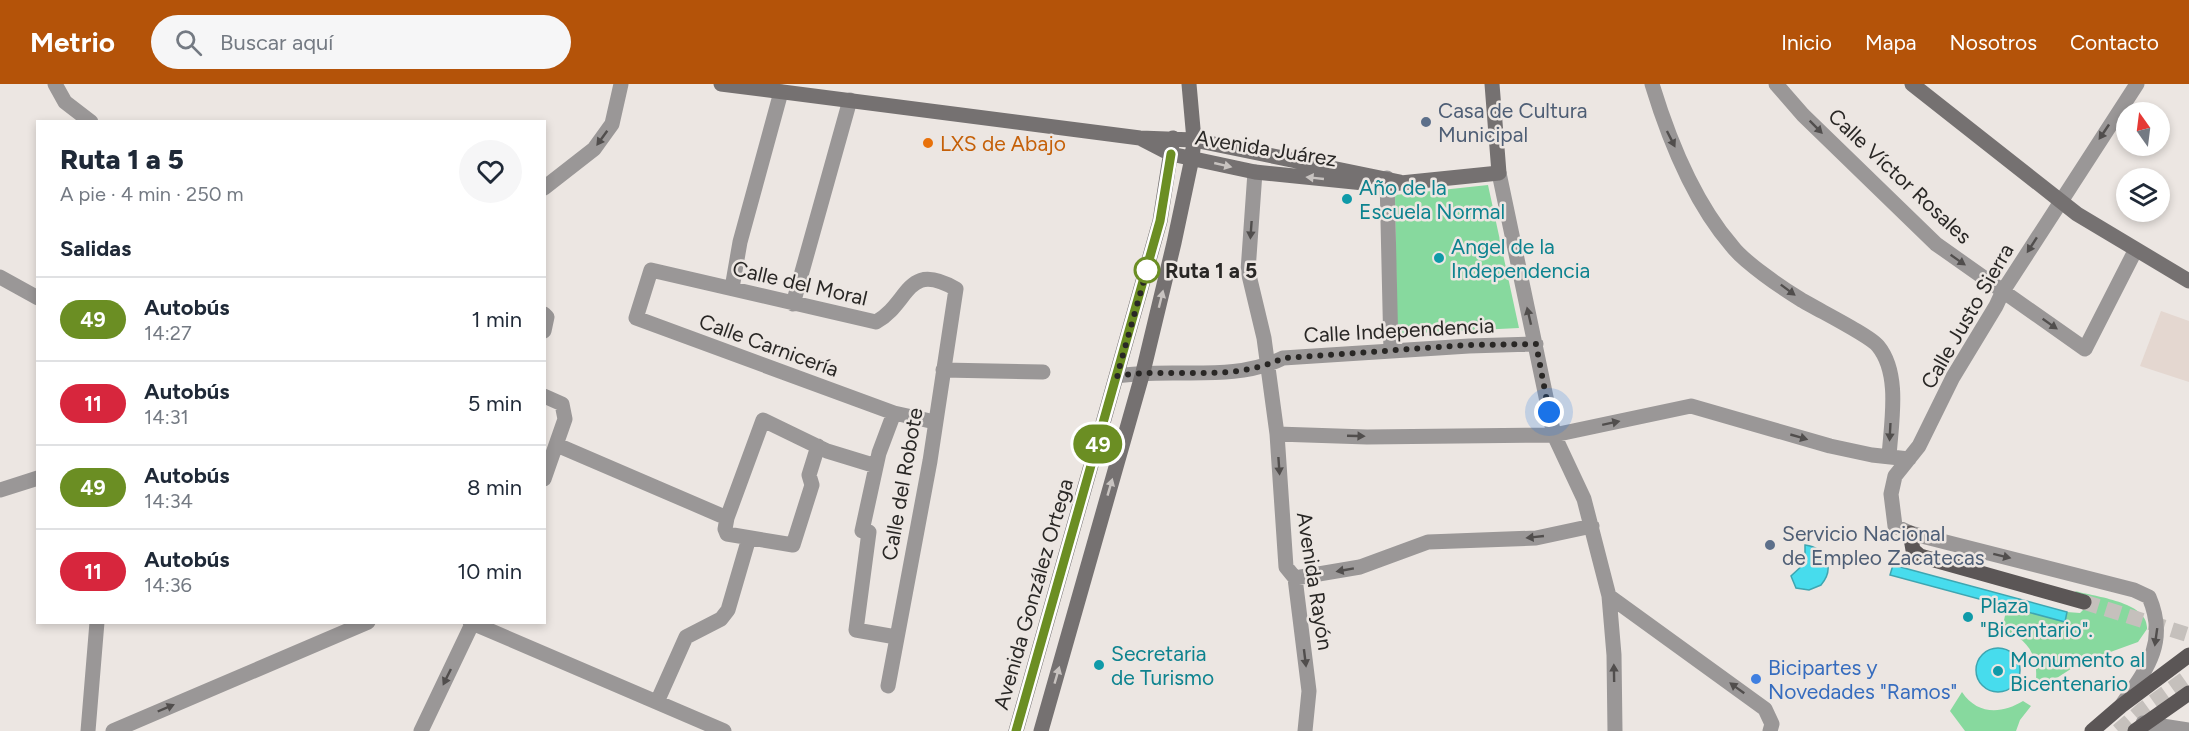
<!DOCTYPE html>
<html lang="es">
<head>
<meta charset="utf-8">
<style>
  :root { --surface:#fff; --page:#f6f6f7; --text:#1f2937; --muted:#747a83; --line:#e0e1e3; --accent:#b45309 }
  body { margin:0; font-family:Figtree,sans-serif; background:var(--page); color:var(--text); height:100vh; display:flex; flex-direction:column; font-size:22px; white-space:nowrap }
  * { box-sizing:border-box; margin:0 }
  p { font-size:20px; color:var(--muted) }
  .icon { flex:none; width:33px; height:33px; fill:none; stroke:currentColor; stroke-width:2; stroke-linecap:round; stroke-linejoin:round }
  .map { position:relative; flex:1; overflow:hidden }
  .side { position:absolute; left:36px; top:36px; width:510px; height:504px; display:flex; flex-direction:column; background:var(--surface); border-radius:0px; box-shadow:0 3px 9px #0003 }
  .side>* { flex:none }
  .badge { padding:0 12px; border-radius:20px; font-size:21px; line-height:39px }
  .needle { width:39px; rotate:346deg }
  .controls { position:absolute; left:2116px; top:18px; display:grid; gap:12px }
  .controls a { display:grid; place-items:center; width:54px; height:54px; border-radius:50%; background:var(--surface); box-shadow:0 3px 9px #0003; font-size:30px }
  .you { position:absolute; width:30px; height:30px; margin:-15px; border:4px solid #fff; border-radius:50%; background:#1a73e8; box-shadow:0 0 0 9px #1a73e833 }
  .map>.badge { position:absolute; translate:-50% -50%; box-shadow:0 0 0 3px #fff }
  h2 { padding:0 24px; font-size:22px; line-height:54px }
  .round { display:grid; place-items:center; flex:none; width:63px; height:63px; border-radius:32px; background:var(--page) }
  .summary { display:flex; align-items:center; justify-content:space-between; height:102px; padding:0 24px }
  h1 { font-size:28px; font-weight:800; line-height:45px }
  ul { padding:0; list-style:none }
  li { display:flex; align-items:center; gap:18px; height:84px; padding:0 24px; border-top:2px solid var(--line) }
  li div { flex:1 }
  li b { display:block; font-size:22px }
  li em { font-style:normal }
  li .badge { min-width:66px; font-weight:700; text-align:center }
  header { display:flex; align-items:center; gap:36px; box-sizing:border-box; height:84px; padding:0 30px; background:var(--accent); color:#fff }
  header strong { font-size:28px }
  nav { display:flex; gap:33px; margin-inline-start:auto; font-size:21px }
  .search { width:420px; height:54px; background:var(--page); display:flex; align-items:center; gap:15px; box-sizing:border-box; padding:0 21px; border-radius:33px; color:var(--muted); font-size:22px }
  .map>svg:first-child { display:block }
  .built { fill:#e4d7d0 }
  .green { fill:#87d99e }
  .water { fill:#47dced; stroke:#3ea6b1; stroke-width:1.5 }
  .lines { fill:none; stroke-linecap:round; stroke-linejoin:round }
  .primary-tunnel { stroke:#c5c0bc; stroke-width:15; stroke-dasharray:15 8; stroke-linecap:butt }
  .street { stroke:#9a9797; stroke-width:15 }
  .secondary { stroke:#757171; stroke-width:15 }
  .primary { stroke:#5b5656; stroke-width:15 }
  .oneway { fill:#514e4d }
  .oneway2 { fill:#c8c3c0 }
  .line-casing { stroke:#fff; stroke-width:14 }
  .line { stroke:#6b8e23; stroke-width:9 }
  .walk { stroke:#292725; stroke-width:6; stroke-dasharray:0 10.8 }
  .service-dot { fill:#5c6f8a; stroke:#ece6e2; stroke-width:2 }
  .food-dot { fill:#e8710a; stroke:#ece6e2; stroke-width:2 }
  .culture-dot { fill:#0f9aa8; stroke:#ece6e2; stroke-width:2 }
  .stop-dot { fill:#fff; stroke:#6b8e23; stroke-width:3 }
  .shop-dot { fill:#3f7fe0; stroke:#ece6e2; stroke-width:2 }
  .labels { text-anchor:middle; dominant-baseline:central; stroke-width:5; stroke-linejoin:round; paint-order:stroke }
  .service-label { font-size:21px; fill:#4e5e75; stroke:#ece6e2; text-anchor:start }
  .food-label { font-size:21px; fill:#c56008; stroke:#ece6e2; text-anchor:start }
  .street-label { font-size:21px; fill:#292725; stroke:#ece6e2 }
  .culture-label { font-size:21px; fill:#0d838f; stroke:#ece6e2; text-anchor:start }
  .stop-label { font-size:21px; font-weight:bold; fill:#292725; stroke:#ece6e2; text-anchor:start }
  .shop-label { font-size:21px; fill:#366cbe; stroke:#ece6e2; text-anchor:start }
</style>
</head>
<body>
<header>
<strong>Metrio</strong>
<div class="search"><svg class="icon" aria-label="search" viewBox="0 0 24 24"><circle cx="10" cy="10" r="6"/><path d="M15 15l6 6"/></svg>Buscar aquí</div>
<nav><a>Inicio</a><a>Mapa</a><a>Nosotros</a><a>Contacto</a></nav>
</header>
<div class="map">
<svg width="2189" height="647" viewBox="0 0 2189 647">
  <rect width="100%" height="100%" fill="#ece6e2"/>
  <path class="built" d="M 2161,227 L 2189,237 L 2189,298 L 2140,282 Z"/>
  <path class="green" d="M 1488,101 L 1519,244 L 1397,250 L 1395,111 Z
    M 2075,507 C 2096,513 2149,518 2147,545 L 2138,558 L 2080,579 L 2046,601 L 2036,595 C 2038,570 2026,553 2002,546 L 2007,522 L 2065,538 L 2067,528 L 2080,529 L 2085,524 L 2082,514 Z
    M 1962,608 C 1977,631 2002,630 2023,617 L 2031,622 L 2020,636 L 2016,647 L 1965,647 L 1950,627 Z"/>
  <path class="water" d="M 1805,461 C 1827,464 1835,485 1821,501 L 1809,506 L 1796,504 L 1791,492 L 1805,479 Z
    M 1893,481 L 2067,528 L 2065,538 L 1890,491 Z
    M1976 586a22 22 0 1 1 44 0a22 22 0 1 1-44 0Z"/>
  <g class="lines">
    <path class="primary-tunnel" d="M 2084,518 L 2189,551
      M 2118,647 L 2143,625 L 2189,592"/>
    <path class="street" d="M 55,0 L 65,18 L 91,38
      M 1652,0 C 1669,56 1693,117 1732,162 C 1744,178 1782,204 1800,215 C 1816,225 1869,251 1878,262 C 1901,290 1891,339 1889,373
      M 1776,0 L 1803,31 L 1936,160 L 2085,265 L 2135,167
      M 1255,88 L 1248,187 L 1264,254 L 1277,350 L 1286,483 L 1295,494 L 1309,607 L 1305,647
      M 1499,89 L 1554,351 L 1584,415 L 1609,512 L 1614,571 L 1615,647
      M 1387,94 L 1391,267
      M 544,104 L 594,65 L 612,40 L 621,0
      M 0,193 L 38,214
      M 732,204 L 740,158 L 781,8
      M 793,220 L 850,16
      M 544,230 L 547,233 L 544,247
      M 943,286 L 1043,288
      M 1117,292 C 1171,283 1233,299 1283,274 L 1469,262 L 1536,260
      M 544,312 L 562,320 L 565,335 L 544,395
      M 894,329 L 879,369 L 862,447 L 869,448 L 856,546 L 896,553
      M 1277,350 L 1367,353 L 1554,351 L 1691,322 L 1830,362 L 1872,371 L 1909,375
      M 557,361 L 727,434
      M 818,362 L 809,391 L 812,401 L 793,461 L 727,450 L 725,445 L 727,434 L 763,336 L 827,367 L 876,382
      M 0,406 L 38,394
      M 1295,494 L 1360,483 L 1428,458 L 1536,454 L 1592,442
      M 1609,512 L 1765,625 L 1772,640 L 1770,647
      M 470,538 L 724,647
      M 888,602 L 930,377 L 956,205 C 906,176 910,219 876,238 L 651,186 L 636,234 L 894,329 L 935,338
      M 657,618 L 686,553 L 721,535 L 728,526 L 749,454
      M 2123,619 C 2148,584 2168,557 2149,513 L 2134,506 L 1910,449 L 1895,442 L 1891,410 L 1895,392 L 1919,362 L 1953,293 L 1996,222 L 2003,207 L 2137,0
      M 2143,639 L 2189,646
      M 88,647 L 97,538
      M 113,647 L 368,538
      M 421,647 L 473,538"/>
    <path class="secondary" d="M 721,0 L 1140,54 L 1194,56 L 1400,98
      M 1912,0 L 2077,130 L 2189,197
      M 1142,55 L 1171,70 L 1255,88 L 1364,99
      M 1391,100 L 1499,89 L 1492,0
      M 1016,647 L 1160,137 L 1173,54
      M 1041,647 L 1143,288 L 1174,159 L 1192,74 L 1194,56 L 1189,0"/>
    <path class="primary" d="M 1910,449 L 1913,466 L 1920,472 L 2084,518
      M 2092,647 L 2121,622 L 2189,571
      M 2135,647 L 2189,609"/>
  </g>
  <defs><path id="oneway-solid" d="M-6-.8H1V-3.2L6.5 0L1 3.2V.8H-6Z" transform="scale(1.5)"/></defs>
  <g class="oneway">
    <use href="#oneway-solid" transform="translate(1816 43) rotate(45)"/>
    <use href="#oneway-solid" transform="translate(2104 48) rotate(124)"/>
    <use href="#oneway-solid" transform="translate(602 54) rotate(126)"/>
    <use href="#oneway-solid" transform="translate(1671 55) rotate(63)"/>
    <use href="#oneway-solid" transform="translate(1251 146) rotate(94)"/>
    <use href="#oneway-solid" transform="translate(2032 161) rotate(123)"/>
    <use href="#oneway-solid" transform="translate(1958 176) rotate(35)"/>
    <use href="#oneway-solid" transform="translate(1788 206) rotate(37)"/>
    <use href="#oneway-solid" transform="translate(1529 232) rotate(-103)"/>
    <use href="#oneway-solid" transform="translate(2050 240) rotate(35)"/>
    <use href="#oneway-solid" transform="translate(1611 339) rotate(-12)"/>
    <use href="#oneway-solid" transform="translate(1890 348) rotate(93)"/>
    <use href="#oneway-solid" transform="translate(1356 352) rotate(2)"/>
    <use href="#oneway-solid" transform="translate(1799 353) rotate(16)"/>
    <use href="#oneway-solid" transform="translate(1279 382) rotate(86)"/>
    <use href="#oneway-solid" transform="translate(1535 453) rotate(174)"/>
    <use href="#oneway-solid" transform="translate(2002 472) rotate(14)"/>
    <use href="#oneway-solid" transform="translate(1345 486) rotate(170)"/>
    <use href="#oneway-solid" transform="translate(2156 553) rotate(98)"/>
    <use href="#oneway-solid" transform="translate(1305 574) rotate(83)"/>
    <use href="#oneway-solid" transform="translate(1614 589) rotate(-91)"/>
    <use href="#oneway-solid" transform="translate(447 593) rotate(116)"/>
    <use href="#oneway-solid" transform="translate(1737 604) rotate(-144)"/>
    <use href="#oneway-solid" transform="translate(166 624) rotate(-23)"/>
  </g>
  <g class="oneway2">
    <use href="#oneway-solid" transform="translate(1223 81) rotate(13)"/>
    <use href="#oneway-solid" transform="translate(1315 94) rotate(-174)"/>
    <use href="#oneway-solid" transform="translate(1161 215) rotate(-76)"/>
    <use href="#oneway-solid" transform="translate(1110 403) rotate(-74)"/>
    <use href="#oneway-solid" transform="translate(1057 591) rotate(-74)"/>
  </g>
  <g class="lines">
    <defs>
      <path id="line" d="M 1016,647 L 1160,137 L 1171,70"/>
    </defs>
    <use href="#line" class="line-casing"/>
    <use href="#line" class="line"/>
    <path class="walk" d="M 1147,186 L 1148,182 L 1117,292 C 1171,283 1233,299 1283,274 L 1469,261 L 1536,260 L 1549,328"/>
  </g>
  <g class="service-dot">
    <circle cx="1426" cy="38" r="6"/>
    <circle cx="1770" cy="461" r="6"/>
  </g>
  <circle class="food-dot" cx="928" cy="59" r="6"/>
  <g class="culture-dot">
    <circle cx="1347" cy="115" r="6"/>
    <circle cx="1439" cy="174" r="6"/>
    <circle cx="1968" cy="533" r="6"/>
    <circle cx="1099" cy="581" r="6"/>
    <circle cx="1998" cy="587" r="6"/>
  </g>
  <circle class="stop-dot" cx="1147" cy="186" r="12"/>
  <circle class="shop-dot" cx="1756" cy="595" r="6"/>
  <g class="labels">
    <g class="service-label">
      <text x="1438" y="26">Casa de Cultura<tspan x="1438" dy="24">Municipal</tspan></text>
      <text x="1782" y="449">Servicio Nacional<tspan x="1782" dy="24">de Empleo Zacatecas</tspan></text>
    </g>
    <g class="food-label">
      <text x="940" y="59">LXS de Abajo</text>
    </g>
    <g class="street-label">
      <text transform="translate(1266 64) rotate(9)">Avenida Juárez</text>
      <text transform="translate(1900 92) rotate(43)">Calle Víctor Rosales</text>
      <text transform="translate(800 199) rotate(13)">Calle del Moral</text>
      <text transform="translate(1967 232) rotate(-60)">Calle Justo Sierra</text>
      <text transform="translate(1399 246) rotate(-3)">Calle Independencia</text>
      <text transform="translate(769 261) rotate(20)">Calle Carnicería</text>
      <text transform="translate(902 400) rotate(-80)">Calle del Robote</text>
      <text transform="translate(1315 497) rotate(81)">Avenida Rayón</text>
      <text transform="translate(1033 510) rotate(-74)">Avenida González Ortega</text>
    </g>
    <g class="culture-label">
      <text x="1359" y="103">Año de la<tspan x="1359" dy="24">Escuela Normal</tspan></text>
      <text x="1451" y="162">Angel de la<tspan x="1451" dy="24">Independencia</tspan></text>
      <text x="1980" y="521">Plaza<tspan x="1980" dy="24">"Bicentario".</tspan></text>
      <text x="1111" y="569">Secretaria<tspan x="1111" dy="24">de Turismo</tspan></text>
      <text x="2010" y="575">Monumento al<tspan x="2010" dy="24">Bicentenario</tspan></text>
    </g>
    <g class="stop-label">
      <text x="1165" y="186">Ruta 1 a 5</text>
    </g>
    <g class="shop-label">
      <text x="1768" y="583">Bicipartes y<tspan x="1768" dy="24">Novedades "Ramos"</tspan></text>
    </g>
  </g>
</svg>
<div class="controls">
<a><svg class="needle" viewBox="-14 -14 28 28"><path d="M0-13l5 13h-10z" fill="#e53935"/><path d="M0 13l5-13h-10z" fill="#747a83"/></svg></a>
<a><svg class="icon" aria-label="layers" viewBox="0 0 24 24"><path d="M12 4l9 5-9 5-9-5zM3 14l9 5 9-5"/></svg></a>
</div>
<div class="you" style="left:1549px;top:328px"></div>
<b class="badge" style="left:1098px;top:360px;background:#6b8e23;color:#fff">49</b>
<section class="side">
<div class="summary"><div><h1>Ruta 1 a 5</h1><p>A pie · 4 min · 250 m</p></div><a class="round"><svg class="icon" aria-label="heart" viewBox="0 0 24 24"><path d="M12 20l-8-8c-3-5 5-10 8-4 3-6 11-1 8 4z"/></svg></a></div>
<h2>Salidas</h2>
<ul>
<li><span class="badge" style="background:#6b8e23;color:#fff">49</span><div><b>Autobús</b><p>14:27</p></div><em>1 min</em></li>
<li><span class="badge" style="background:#d7263d;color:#fff">11</span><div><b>Autobús</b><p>14:31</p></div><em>5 min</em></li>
<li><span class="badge" style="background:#6b8e23;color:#fff">49</span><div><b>Autobús</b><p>14:34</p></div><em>8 min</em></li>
<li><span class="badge" style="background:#d7263d;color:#fff">11</span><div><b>Autobús</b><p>14:36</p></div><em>10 min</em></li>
</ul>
</section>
</div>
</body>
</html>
